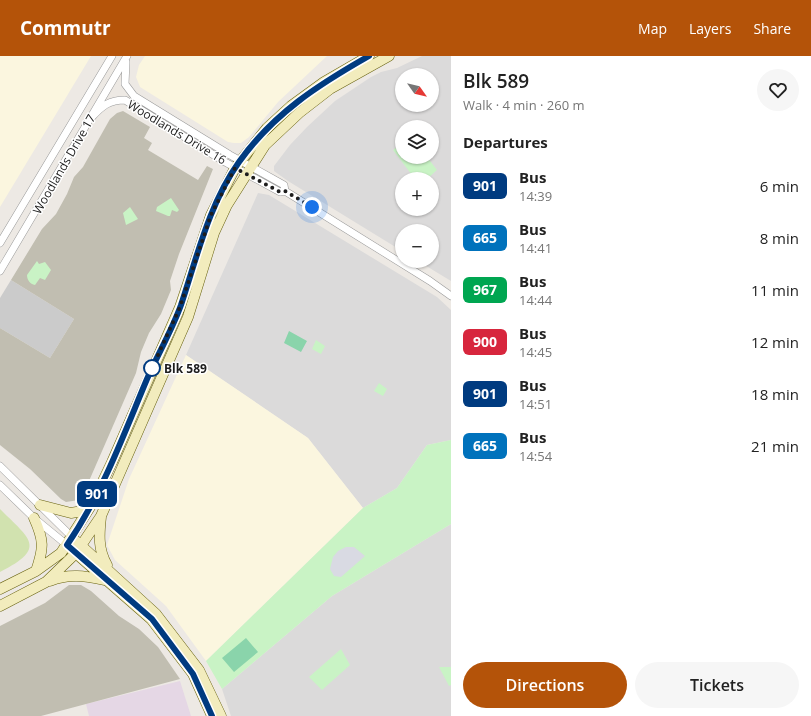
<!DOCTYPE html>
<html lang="en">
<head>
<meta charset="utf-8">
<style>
  :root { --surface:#fff; --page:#f6f6f6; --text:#222; --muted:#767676; --accent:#b45309 }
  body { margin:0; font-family:"Open Sans",sans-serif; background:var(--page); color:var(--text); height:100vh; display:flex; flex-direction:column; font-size:15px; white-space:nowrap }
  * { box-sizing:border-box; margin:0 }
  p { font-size:13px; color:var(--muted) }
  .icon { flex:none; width:22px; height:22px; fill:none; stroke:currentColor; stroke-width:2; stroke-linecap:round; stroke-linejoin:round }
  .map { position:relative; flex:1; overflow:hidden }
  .drawer { display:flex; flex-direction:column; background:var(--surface); width:360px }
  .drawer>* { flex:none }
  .badge { padding:0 8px; border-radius:6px; font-size:14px; line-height:26px }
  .needle { width:26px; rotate:124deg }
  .buttons { position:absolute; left:395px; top:12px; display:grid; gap:8px }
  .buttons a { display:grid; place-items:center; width:44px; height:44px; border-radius:50%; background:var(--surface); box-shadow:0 1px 3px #0004; font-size:20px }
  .you { position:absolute; width:20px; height:20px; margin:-10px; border:3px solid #fff; border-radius:50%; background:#1a73e8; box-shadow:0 0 0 6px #1a73e833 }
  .map>.badge { position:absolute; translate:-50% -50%; box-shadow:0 0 0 2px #fff }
  h2 { padding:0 12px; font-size:15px; line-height:36px }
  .round { display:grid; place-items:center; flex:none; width:42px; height:42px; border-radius:21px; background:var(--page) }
  .headline { display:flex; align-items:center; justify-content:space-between; height:68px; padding:0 12px }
  h1 { font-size:19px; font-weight:600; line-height:30px }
  .action { display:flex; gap:8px; margin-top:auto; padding:8px 12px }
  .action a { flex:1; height:46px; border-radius:24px; background:var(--accent); color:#fff; font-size:16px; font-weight:600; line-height:46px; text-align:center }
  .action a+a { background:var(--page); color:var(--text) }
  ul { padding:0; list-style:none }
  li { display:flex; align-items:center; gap:12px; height:52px; padding:0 12px }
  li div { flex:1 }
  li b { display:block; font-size:15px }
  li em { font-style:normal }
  li .badge { min-width:44px; font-weight:700; text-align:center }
  header { display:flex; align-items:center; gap:24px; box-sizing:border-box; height:56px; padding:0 20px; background:var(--accent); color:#fff }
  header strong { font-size:19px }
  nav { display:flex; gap:22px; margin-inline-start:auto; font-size:14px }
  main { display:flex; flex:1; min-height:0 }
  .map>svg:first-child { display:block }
  .residential { fill:#dbdada; fill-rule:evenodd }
  .industrial { fill:#e5d7e5 }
  .education { fill:#fbf6df }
  .religious { fill:#cbcbcb }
  .construction { fill:#c1beb1 }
  .grass { fill:#d1e2af }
  .park { fill:#c9f3c5 }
  .pitch { fill:#8ad4ab }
  .plaza { fill:#d9dae3 }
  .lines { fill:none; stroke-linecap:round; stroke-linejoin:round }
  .street-casing { stroke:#9a9a9a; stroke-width:8 }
  .secondary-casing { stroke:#686210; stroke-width:11 }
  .street { stroke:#fff; stroke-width:7 }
  .secondary { stroke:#f2ecbd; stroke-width:10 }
  .line-casing { stroke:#fff; stroke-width:9 }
  .line { stroke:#003b80; stroke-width:6 }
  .walk { stroke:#1d1d1d; stroke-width:4; stroke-dasharray:0 7.2 }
  .stop-dot { fill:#fff; stroke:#003b80; stroke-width:2 }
  .labels { text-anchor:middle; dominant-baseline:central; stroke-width:3; stroke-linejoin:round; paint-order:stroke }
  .street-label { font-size:12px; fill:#1d1d1d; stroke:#fff }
  .stop-label { font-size:12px; font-weight:bold; fill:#1d1d1d; stroke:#fff; text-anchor:start }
</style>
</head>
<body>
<header>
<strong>Commutr</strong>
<nav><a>Map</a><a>Layers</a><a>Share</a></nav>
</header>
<main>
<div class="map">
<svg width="451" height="660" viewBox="0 0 451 660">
  <rect width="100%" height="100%" fill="#ede9e4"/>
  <path class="residential" d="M 422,0 L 451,0 L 451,225 L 418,205 L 432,205 L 432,175 L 402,175 L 402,195 L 288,125 L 274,115 L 274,110 L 290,89 L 307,71 L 335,45 L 371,21 L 381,16 L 397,12 ZM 402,19 L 432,19 L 432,49 L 402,49 ZM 402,71 L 432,71 L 432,101 L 402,101 ZM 402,123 L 432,123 L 432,153 L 402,153 Z
    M 258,137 L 269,139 L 437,241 L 451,254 L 451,384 L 427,389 L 397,432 L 363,452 L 308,382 L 186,299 Z
    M 451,468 L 451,660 L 231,660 L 222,633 L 332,540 Z"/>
  <path class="industrial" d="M 180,625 L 191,660 L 89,660 L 86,648 Z"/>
  <path class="education" d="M 0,0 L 91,0 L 0,151 Z
    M 145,0 L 327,0 L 278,46 L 249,81 L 241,87 L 234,87 L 228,86 L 140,31 L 136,21 L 139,9 Z
    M 186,299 L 308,382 L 363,452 L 206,605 L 166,550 L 115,504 L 107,489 L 129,423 Z"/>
  <path class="religious" d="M 11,224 L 74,263 L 50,302 L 0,272 L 0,242 Z"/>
  <path class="construction" d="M 123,55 L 150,71 L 144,82 L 152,87 L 148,94 L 198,124 L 207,110 L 213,113 L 179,198 L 170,225 L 171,234 L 161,258 L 149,277 L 141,296 L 136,317 L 89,425 L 79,444 L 66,446 L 61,443 L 30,413 L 0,389 L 0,272 L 50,302 L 74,263 L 11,224 L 42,173 L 56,158 L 67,138 L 74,121 L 83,111 L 110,63 L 117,57 Z
    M 69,529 L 81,529 L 91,535 L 119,560 L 139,573 L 158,591 L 180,623 L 41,660 L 0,660 L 0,570 L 45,547 Z"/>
  <path class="grass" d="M 0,453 C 30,483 48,492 0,516 Z"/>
  <path class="park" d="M 402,87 L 402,101 L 427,101 L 437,114 L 427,123 L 415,123 L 393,94 Z
    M 171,142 L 179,154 L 177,156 L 172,154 L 170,160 L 168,160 L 156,155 L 157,151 Z
    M 130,151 L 138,163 L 126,169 L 123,157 Z
    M 37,205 L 39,208 L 45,206 L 51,214 L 45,224 L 40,222 L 35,229 C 30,228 27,224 27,219 Z
    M 316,284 L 325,290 L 321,298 L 312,293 Z
    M 379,327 L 387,333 L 383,340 L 374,335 Z
    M 451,384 L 451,468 L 332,540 L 222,633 L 206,605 L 363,452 L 397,432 L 427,389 Z
    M 341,593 L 350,609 L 322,634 L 309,621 Z
    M 439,611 L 451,611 L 451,629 L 449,630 Z"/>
  <path class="pitch" d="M 289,275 L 307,285 L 301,296 L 284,287 Z
    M 246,582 L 258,596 L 234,616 L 222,602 Z"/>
  <path class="plaza" d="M 346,491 L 354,491 L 365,500 L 341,521 L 334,520 L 330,513 L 333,501 L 338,495 Z"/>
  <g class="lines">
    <defs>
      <path id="street" d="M 126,6 L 125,28 L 134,40 L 230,99 L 284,129 L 285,135
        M 92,61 C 102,50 109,44 125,44 L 225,106 L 280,136 L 285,135 L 430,225 L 451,240
        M 0,187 L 112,0
        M 0,215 L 127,0
        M 0,410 L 72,481
        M 0,429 L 34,462 L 67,489"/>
      <path id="secondary" d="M 40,449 L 71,457 L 88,454
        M 101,461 C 99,478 98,494 107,509
        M 34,462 C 44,484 44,492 36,515
        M 76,485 L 156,558 L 199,614 L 221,660
        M 71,493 L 151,563 L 193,618 L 212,660
        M 50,525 C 69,517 85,520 105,524
        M 0,533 L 36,515 L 61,497 L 92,448 L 112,406 L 180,251 L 211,159 L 235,112 L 267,72 L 291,50 L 324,26 L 369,0
        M 0,550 L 46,526 L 76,497 L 101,460 L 188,261 L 214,177 L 227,149 L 265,89 L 299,57 L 330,33 L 389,0"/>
    </defs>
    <use href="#street" class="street-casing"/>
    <use href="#secondary" class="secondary-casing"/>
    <use href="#street" class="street"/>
    <use href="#secondary" class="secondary"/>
  </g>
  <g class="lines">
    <defs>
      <path id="line" d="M 212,660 L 193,618 L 152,563 L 67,489 C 102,438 123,380 147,323 C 158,298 172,274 181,249 C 197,201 209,148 239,106 C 274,57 318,29 369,0"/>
    </defs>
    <use href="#line" class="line-casing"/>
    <use href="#line" class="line"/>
    <path class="walk" d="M 152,312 L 180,251 L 211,159 L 235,112 L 280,136 L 285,135 L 312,151"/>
  </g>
  <circle class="stop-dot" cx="152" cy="312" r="8"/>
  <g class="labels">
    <g class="street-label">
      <text transform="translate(177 76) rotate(31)">Woodlands Drive 16</text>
      <text transform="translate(64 108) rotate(-60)">Woodlands Drive 17</text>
    </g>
    <g class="stop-label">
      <text x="164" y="312">Blk 589</text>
    </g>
  </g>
</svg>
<div class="buttons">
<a><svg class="needle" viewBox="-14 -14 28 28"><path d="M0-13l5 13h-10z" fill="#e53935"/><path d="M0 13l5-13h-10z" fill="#767676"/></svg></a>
<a><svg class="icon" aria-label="layers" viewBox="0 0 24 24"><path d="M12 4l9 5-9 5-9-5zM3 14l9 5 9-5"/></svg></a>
<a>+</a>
<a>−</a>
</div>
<div class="you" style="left:312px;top:151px"></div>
<b class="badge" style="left:97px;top:438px;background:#003b80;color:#fff">901</b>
</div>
<section class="drawer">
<div class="headline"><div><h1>Blk 589</h1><p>Walk · 4 min · 260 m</p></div><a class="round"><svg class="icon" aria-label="heart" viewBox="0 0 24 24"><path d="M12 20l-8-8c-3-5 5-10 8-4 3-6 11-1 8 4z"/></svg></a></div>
<h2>Departures</h2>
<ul>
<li><span class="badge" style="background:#003b80;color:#fff">901</span><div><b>Bus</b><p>14:39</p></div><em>6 min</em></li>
<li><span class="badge" style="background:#0072bc;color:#fff">665</span><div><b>Bus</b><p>14:41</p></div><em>8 min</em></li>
<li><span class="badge" style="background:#00a651;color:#fff">967</span><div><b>Bus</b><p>14:44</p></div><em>11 min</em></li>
<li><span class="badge" style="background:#d7263d;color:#fff">900</span><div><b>Bus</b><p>14:45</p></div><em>12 min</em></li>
<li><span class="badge" style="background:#003b80;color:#fff">901</span><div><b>Bus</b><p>14:51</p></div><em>18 min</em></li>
<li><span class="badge" style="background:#0072bc;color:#fff">665</span><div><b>Bus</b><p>14:54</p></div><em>21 min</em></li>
</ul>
<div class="action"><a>Directions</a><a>Tickets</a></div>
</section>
</main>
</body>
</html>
